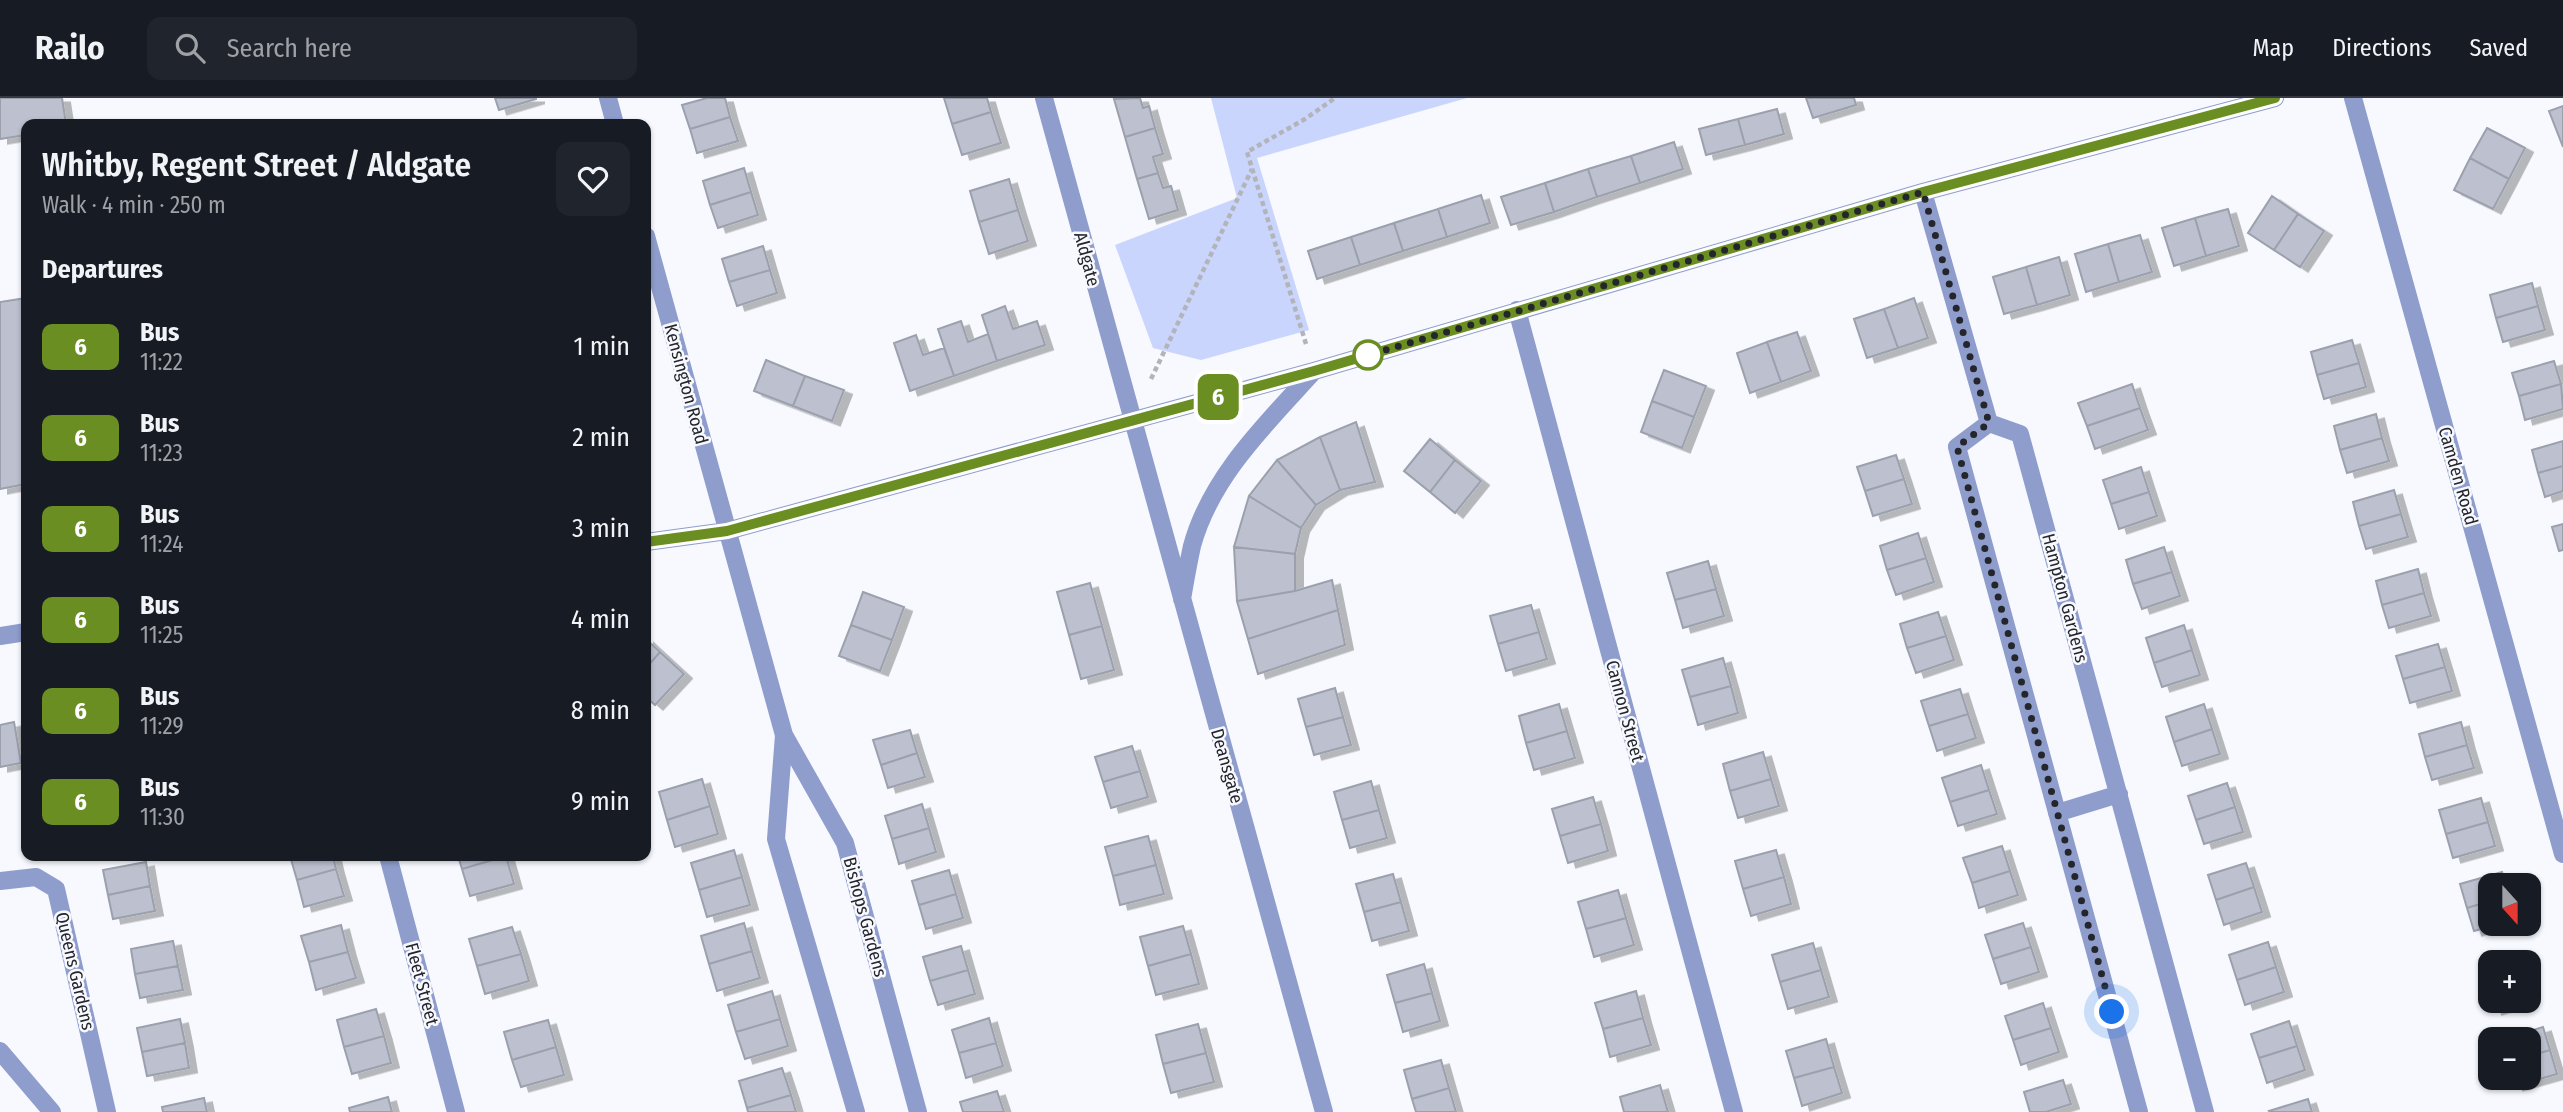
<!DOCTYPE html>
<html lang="en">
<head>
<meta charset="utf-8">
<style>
  :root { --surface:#171b24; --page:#20242c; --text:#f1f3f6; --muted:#9ea1a6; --line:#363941 }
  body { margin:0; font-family:"Fira Sans Condensed",sans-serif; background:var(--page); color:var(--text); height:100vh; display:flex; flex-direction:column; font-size:26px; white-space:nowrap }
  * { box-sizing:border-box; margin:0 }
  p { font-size:23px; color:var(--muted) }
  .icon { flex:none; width:38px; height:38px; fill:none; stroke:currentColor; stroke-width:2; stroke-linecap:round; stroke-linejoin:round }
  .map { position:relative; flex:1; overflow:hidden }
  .drawer { position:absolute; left:21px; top:21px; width:630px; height:742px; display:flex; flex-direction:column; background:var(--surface); border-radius:14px; box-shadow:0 2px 5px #0004 }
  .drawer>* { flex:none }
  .badge { padding:0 14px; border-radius:10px; font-size:24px; line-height:46px }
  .needle { width:46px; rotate:159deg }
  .controls { position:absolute; left:2478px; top:775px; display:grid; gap:14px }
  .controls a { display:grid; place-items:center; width:63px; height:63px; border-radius:14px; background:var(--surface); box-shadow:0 2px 5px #0004; font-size:35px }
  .you { position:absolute; width:35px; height:35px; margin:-18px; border:5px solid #fff; border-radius:50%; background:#1a73e8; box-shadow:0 0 0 10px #1a73e833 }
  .map>.badge { position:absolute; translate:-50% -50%; box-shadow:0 0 0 4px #fff }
  h2 { padding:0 21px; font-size:26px; line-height:63px }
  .round { display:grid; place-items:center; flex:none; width:74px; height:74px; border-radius:14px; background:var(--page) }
  .overview { display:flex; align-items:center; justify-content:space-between; height:119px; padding:0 21px }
  h1 { font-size:33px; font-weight:600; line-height:52px }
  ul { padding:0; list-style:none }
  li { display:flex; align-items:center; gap:21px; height:91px; padding:0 21px }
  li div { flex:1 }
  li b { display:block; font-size:26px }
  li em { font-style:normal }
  li .badge { min-width:77px; font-weight:700; text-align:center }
  header { display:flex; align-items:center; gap:42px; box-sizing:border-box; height:98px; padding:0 35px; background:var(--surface); border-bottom:2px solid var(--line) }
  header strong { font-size:33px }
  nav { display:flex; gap:38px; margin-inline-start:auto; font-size:24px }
  .search { width:490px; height:63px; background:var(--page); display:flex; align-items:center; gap:18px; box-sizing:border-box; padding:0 24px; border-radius:14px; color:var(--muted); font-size:26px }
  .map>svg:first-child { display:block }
  .green { fill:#c9d5fd }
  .building { fill:#bdc1cf; stroke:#9ba0ad; stroke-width:2; filter:url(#shadow) }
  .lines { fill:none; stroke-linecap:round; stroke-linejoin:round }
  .path { stroke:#b2b4b9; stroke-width:4.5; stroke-dasharray:5 3.5; stroke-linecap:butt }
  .minor { stroke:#8f9dcd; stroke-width:18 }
  .line-casing { stroke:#fff; stroke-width:16 }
  .line { stroke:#6b8e23; stroke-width:10 }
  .walk { stroke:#24262b; stroke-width:7; stroke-dasharray:0 12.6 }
  .stop-dot { fill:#fff; stroke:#6b8e23; stroke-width:3.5 }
  .labels { text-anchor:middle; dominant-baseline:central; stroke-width:5; stroke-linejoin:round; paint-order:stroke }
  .street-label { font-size:18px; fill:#24262b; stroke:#f7f9fe }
</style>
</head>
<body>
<header>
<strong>Railo</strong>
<div class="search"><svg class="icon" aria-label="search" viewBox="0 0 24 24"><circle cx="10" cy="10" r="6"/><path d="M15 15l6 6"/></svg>Search here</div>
<nav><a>Map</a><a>Directions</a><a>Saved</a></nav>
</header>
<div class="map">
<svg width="2563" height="1014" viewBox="0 0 2563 1014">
  <defs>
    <filter id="shadow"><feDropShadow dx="8" dy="4.5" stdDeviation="0" flood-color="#0004"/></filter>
  </defs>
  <rect width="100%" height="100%" fill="#f7f9fe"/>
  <path class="green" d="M 1211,0 L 1467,0 L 1257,60 L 1309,232 L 1201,262 L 1153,250 L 1115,147 L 1237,100 Z"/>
  <path class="building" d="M 0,0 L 62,0 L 66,26 L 26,26 L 26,37 L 0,41 Z
    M 495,0 L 536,0 L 536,1 L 499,12 Z
    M 707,0 L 725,0 L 730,19 L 690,31 L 682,7 Z
    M 944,0 L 987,0 L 991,14 L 952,26 Z
    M 1140,0 L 1143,10 L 1149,8 L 1155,30 L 1125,39 L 1114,1 Z
    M 1806,0 L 1854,0 L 1856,7 L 1813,20 Z
    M 2563,8 L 2563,49 L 2549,13 Z
    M 1777,11 L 1784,36 L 1745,47 L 1738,21 Z
    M 991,14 L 1001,45 L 962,57 L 952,26 Z
    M 730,19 L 738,43 L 697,55 L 690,31 Z
    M 1738,21 L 1745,47 L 1706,57 L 1699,31 Z
    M 1155,30 L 1163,56 L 1153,59 L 1158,75 L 1137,81 L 1125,39 Z
    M 2487,30 L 2525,50 L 2509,81 L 2470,60 Z
    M 1674,44 L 1683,71 L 1640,85 L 1631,58 Z
    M 1631,58 L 1640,85 L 1597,99 L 1588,71 Z
    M 2470,60 L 2509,81 L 2493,111 L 2454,92 Z
    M 744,70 L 751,94 L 710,107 L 703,83 Z
    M 1588,71 L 1597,99 L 1554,114 L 1545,85 Z
    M 1158,75 L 1163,90 L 1171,88 L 1178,112 L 1149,121 L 1137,81 Z
    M 1009,81 L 1018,112 L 979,124 L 970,93 Z
    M 1545,85 L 1554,114 L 1511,127 L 1501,99 Z
    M 751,94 L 758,117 L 718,130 L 710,107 Z
    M 1481,97 L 1490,125 L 1447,139 L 1438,111 Z
    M 2272,98 L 2298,116 L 2274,152 L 2248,135 Z
    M 1438,111 L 1447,139 L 1403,153 L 1394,125 Z
    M 2228,111 L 2239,148 L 2206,158 L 2195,120 Z
    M 1018,112 L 1028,143 L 989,156 L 979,124 Z
    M 2298,116 L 2324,133 L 2300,169 L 2274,152 Z
    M 2195,120 L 2206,158 L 2174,168 L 2162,130 Z
    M 1394,125 L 1403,153 L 1360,167 L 1351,139 Z
    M 2140,137 L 2152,174 L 2119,184 L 2108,146 Z
    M 1351,139 L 1360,167 L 1317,181 L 1308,153 Z
    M 2108,146 L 2119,184 L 2086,194 L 2075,156 Z
    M 763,148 L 770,172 L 729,184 L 722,161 Z
    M 2059,159 L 2070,197 L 2037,207 L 2026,169 Z
    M 2026,169 L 2037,207 L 2004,216 L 1993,179 Z
    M 770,172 L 777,195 L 737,208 L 729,184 Z
    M 2532,185 L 2538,208 L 2496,220 L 2490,197 Z
    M 26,200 L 26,386 L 0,391 L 0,204 Z
    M 1914,200 L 1928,240 L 1898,250 L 1884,211 Z
    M 1005,208 L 1013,231 L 1037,223 L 1045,247 L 997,263 L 982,217 Z
    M 2538,208 L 2545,232 L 2503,244 L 2496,220 Z
    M 1884,211 L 1898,250 L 1867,260 L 1854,221 Z
    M 961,223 L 968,244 L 988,236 L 997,263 L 954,278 L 938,231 Z
    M 1797,234 L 1811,273 L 1781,284 L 1767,244 Z
    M 916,237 L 923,257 L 944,250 L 954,278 L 910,293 L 894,245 Z
    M 2352,242 L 2359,265 L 2317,277 L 2311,254 Z
    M 1767,244 L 1781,284 L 1750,295 L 1737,255 Z
    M 766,262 L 805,278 L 793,308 L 754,293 Z
    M 2554,263 L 2561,286 L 2519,298 L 2512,275 Z
    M 2359,265 L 2366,289 L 2324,301 L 2317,277 Z
    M 1664,272 L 1706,288 L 1694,319 L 1652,303 Z
    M 805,278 L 844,292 L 832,323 L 793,308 Z
    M 2132,286 L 2140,310 L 2087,328 L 2078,305 Z
    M 2561,286 L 2563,311 L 2525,322 L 2519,298 Z
    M 1652,303 L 1694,319 L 1682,350 L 1641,334 Z
    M 2140,310 L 2148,332 L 2095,351 L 2087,328 Z
    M 2376,316 L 2382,340 L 2340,352 L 2334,328 Z
    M 1356,324 L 1375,384 L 1340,392 L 1320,339 Z
    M 1320,339 L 1340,392 L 1316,407 L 1277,362 Z
    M 2382,340 L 2389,363 L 2347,375 L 2340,352 Z
    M 1430,341 L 1455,362 L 1430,394 L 1404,373 Z
    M 2563,343 L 2563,368 L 2538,375 L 2532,352 Z
    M 1896,357 L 1904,381 L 1865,393 L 1857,369 Z
    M 1277,362 L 1316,407 L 1301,430 L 1249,398 Z
    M 1455,362 L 1481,383 L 1455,415 L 1430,394 Z
    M 2563,368 L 2563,393 L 2545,399 L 2538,375 Z
    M 2141,369 L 2149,394 L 2111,406 L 2103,382 Z
    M 1904,381 L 1912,406 L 1873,418 L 1865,393 Z
    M 2394,392 L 2401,416 L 2359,428 L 2353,404 Z
    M 2149,394 L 2157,418 L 2119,431 L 2111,406 Z
    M 1249,398 L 1301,430 L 1295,456 L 1234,449 Z
    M 2401,416 L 2408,439 L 2366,451 L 2359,428 Z
    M 2563,426 L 2563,452 L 2559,453 L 2552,429 Z
    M 1918,435 L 1926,460 L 1887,472 L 1880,448 Z
    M 1234,449 L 1295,456 L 1295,493 L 1237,503 Z
    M 2164,449 L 2172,474 L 2133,486 L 2126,462 Z
    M 1926,460 L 1934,484 L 1896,497 L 1887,472 Z
    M 1708,463 L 1716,491 L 1675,502 L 1667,475 Z
    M 2418,471 L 2424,495 L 2382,507 L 2376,483 Z
    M 2172,474 L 2180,498 L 2142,511 L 2133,486 Z
    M 1332,482 L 1338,512 L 1248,541 L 1237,503 L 1295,493 Z
    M 1090,485 L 1102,528 L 1069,537 L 1057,494 Z
    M 1716,491 L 1724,518 L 1683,530 L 1675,502 Z
    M 863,494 L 904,509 L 892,542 L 851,527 Z
    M 2424,495 L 2431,518 L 2389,530 L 2382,507 Z
    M 1531,507 L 1539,534 L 1498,546 L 1490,518 Z
    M 1338,512 L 1345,547 L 1258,576 L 1248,541 Z
    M 1938,514 L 1946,538 L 1907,550 L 1900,526 Z
    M 851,527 L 892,542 L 880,573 L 839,558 Z
    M 2184,527 L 2192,552 L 2154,565 L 2146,540 Z
    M 1102,528 L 1114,572 L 1081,581 L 1069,537 Z
    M 1539,534 L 1547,561 L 1506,573 L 1498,546 Z
    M 1946,538 L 1954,562 L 1916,575 L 1907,550 Z
    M 646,541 L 660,554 L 646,570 Z
    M 2438,546 L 2445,569 L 2403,581 L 2396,558 Z
    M 2192,552 L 2200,577 L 2162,589 L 2154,565 Z
    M 660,554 L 684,576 L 655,607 L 646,599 L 646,570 Z
    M 1723,560 L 1731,588 L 1690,599 L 1682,572 Z
    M 2445,569 L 2452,593 L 2410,605 L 2403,581 Z
    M 1731,588 L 1738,615 L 1698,627 L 1690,599 Z
    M 1335,590 L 1343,619 L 1306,629 L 1298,601 Z
    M 1960,591 L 1968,616 L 1929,628 L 1921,603 Z
    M 1559,606 L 1567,633 L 1526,645 L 1519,618 Z
    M 2204,606 L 2212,631 L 2174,644 L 2166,619 Z
    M 1968,616 L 1976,640 L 1937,653 L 1929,628 Z
    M 1343,619 L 1351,647 L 1314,657 L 1306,629 Z
    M 14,624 L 21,665 L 0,669 L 0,627 Z
    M 2461,624 L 2467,647 L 2425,659 L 2419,636 Z
    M 2212,631 L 2220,656 L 2182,668 L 2174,644 Z
    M 910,632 L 917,655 L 881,667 L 873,642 Z
    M 1567,633 L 1575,660 L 1534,672 L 1526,645 Z
    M 2467,647 L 2474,670 L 2432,682 L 2425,659 Z
    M 1132,648 L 1140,673 L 1103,684 L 1095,659 Z
    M 1763,654 L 1771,681 L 1730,693 L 1723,666 Z
    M 917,655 L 925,679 L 888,690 L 881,667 Z
    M 1981,667 L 1989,692 L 1950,704 L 1942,680 Z
    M 1140,673 L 1148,699 L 1111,710 L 1103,684 Z
    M 702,681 L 710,708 L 667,722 L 659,694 Z
    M 1771,681 L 1779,708 L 1738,720 L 1730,693 Z
    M 1371,683 L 1379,712 L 1342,722 L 1334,694 Z
    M 2227,685 L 2235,709 L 2196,722 L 2188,698 Z
    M 1989,692 L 1997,716 L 1958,728 L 1950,704 Z
    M 1593,699 L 1601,726 L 1560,738 L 1552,711 Z
    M 2481,700 L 2488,724 L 2446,736 L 2439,712 Z
    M 922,706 L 929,730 L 892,741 L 885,718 Z
    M 710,708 L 718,736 L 675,749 L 667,722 Z
    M 2235,709 L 2243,734 L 2204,746 L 2196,722 Z
    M 1379,712 L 1387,740 L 1350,750 L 1342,722 Z
    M 2488,724 L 2495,748 L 2453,760 L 2446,736 Z
    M 1601,726 L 1608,753 L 1568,765 L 1560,738 Z
    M 929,730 L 936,754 L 899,766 L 892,741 Z
    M 1148,738 L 1156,767 L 1113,778 L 1105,749 Z
    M 2002,748 L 2010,773 L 1972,785 L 1963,760 Z
    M 734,752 L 742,779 L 699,792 L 691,765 Z
    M 1776,752 L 1784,779 L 1743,791 L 1735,763 Z
    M 290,758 L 333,758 L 336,771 L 297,782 Z
    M 458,758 L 506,758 L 462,771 Z
    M 506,758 L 514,786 L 470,798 L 462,771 Z
    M 146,764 L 150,788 L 108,797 L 103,772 Z
    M 2246,765 L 2254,789 L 2216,802 L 2208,777 Z
    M 1156,767 L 1164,796 L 1120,807 L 1113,778 Z
    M 336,771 L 344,798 L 304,809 L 297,782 Z
    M 949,772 L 956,796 L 919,807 L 912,783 Z
    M 2010,773 L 2018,797 L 1979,810 L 1972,785 Z
    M 2502,774 L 2506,788 L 2490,788 L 2490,803 L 2467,810 L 2460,786 Z
    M 1393,776 L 1401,804 L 1364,814 L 1356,786 Z
    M 742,779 L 750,807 L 707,819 L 699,792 Z
    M 1784,779 L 1791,806 L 1751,818 L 1743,791 Z
    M 150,788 L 155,813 L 113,821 L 108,797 Z
    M 2254,789 L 2262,814 L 2224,827 L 2216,802 Z
    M 1618,792 L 1626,820 L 1586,831 L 1578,804 Z
    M 956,796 L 963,820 L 926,831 L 919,807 Z
    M 2490,803 L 2490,826 L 2500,826 L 2474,833 L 2467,810 Z
    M 1401,804 L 1409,833 L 1372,843 L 1364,814 Z
    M 1626,820 L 1634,847 L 1594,859 L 1586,831 Z
    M 744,825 L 752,853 L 709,866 L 701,838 Z
    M 2023,825 L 2031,849 L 1993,861 L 1985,837 Z
    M 341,827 L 348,854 L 309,864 L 301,838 Z
    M 1183,828 L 1191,856 L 1148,868 L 1140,839 Z
    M 512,829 L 521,856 L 477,868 L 469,841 Z
    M 173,843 L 178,868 L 135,876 L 131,851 Z
    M 2268,844 L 2276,869 L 2237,882 L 2229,857 Z
    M 1813,845 L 1821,872 L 1780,884 L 1772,857 Z
    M 961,848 L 968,872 L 930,883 L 923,859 Z
    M 2031,849 L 2039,874 L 2001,886 L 1993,861 Z
    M 752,853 L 760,880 L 717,893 L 709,866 Z
    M 2522,853 L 2526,864 L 2490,864 L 2490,888 L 2487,888 L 2480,865 Z
    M 348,854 L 356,880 L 316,892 L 309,864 Z
    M 521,856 L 529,883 L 485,896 L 477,868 Z
    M 1191,856 L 1199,886 L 1156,897 L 1148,868 Z
    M 1424,866 L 1432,895 L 1395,905 L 1387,877 Z
    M 178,868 L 183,892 L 140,900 L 135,876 Z
    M 2276,869 L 2284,894 L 2245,907 L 2237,882 Z
    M 968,872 L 975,896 L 938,907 L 930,883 Z
    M 1821,872 L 1829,899 L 1788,911 L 1780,884 Z
    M 772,893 L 780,921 L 736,934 L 728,907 Z
    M 1636,893 L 1643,920 L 1603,931 L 1595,905 Z
    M 1432,895 L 1440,923 L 1403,934 L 1395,905 Z
    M 2492,903 L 2524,903 L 2494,912 Z
    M 2043,905 L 2051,930 L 2013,942 L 2005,918 Z
    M 376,911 L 384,938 L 344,949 L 337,922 Z
    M 989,920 L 996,945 L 959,955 L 952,932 Z
    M 1643,920 L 1651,947 L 1610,959 L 1603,931 Z
    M 180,921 L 185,945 L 142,954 L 137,930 Z
    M 780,921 L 788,948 L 745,961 L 736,934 Z
    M 548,922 L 556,949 L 512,962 L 504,934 Z
    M 2289,923 L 2297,948 L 2259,960 L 2251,936 Z
    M 1198,926 L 1206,955 L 1163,966 L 1156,937 Z
    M 2543,929 L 2550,952 L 2529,958 L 2529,942 L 2502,942 Z
    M 2051,930 L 2059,954 L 2021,967 L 2013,942 Z
    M 384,938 L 391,965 L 352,976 L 344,949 Z
    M 1826,941 L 1834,969 L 1794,980 L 1786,953 Z
    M 185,945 L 189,970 L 147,978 L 142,954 Z
    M 996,945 L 1003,968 L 966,980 L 959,955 Z
    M 2297,948 L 2305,972 L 2267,985 L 2259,960 Z
    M 556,949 L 564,977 L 521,989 L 512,962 Z
    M 2550,952 L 2557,976 L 2515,988 L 2513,980 L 2529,980 L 2529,958 Z
    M 1206,955 L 1214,984 L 1171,995 L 1163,966 Z
    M 1441,962 L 1449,990 L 1412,1001 L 1404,972 Z
    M 1834,969 L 1842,995 L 1802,1008 L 1794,980 Z
    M 782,970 L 791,997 L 747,1010 L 739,983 Z
    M 2063,982 L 2071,1006 L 2046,1014 L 2030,1014 L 2024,994 Z
    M 1660,987 L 1668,1014 L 1624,1014 L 1620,999 Z
    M 1449,990 L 1456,1014 L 1416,1014 L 1412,1001 Z
    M 997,993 L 1004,1014 L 963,1014 L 960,1004 Z
    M 791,997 L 796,1014 L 748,1014 L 747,1010 Z
    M 388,999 L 392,1014 L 350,1014 L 349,1010 Z
    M 204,1000 L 207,1014 L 163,1014 L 162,1009 Z
    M 2308,1001 L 2312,1014 L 2270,1014 L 2269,1013 Z"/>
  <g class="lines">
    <path class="path" d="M 1306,246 L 1247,54 L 1305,21 L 1335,0
      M 1151,281 L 1252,71"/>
    <path class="minor" d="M 608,0 L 615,26
      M 1044,0 L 1324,1014
      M 2353,0 L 2563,756
      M 1923,94 L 1989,325 L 2020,336 L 2205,1014
      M 646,138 L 784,637 L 845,745 L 918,1014
      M 1517,212 L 1734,1014
      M 1989,325 L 1957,349 L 2139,1014
      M 646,444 L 727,433 L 1314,273 L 1923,94 L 2275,0
      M 1182,501 C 1185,484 1188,466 1192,448 C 1211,378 1267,325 1314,273
      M 0,538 L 26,534
      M 784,637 L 776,741 L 856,1014
      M 2057,715 L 2119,696
      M 388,758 L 456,1014
      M 0,783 L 36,779 L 56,791 L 107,1014
      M 0,953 L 52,1014"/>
  </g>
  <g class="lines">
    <defs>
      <path id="line" d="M 646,444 L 727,433 L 1314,273 L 1923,94 L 2275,0"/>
    </defs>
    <use href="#line" class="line-casing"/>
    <use href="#line" class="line"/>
    <path class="walk" d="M 1368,257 L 1365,258 L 1923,94 L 1989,325 L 1957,349 L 2112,914"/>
  </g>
  <circle class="stop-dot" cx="1368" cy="257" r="14"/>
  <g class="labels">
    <g class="street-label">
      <text transform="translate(1087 161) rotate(75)">Aldgate</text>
      <text transform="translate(686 286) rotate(75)">Kensington Road</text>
      <text transform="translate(2458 378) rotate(74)">Camden Road</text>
      <text transform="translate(2065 500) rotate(75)">Hampton Gardens</text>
      <text transform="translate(1625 613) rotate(75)">Cannon Street</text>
      <text transform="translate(1227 668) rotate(74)">Deansgate</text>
      <text transform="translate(865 819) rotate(75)">Bishops Gardens</text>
      <text transform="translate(75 873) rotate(77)">Queens Gardens</text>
      <text transform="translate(422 886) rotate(75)">Fleet Street</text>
    </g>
  </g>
</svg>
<div class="controls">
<a><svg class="needle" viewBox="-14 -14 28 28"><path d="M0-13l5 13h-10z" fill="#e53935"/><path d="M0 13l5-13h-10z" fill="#9ea1a6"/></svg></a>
<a>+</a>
<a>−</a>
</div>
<div class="you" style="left:2112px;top:914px"></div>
<b class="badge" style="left:1218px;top:299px;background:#6b8e23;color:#fff">6</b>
<section class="drawer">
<div class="overview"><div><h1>Whitby, Regent Street / Aldgate</h1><p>Walk · 4 min · 250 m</p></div><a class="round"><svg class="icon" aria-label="heart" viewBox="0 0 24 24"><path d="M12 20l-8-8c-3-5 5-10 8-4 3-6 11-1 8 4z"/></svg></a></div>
<h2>Departures</h2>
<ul>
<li><span class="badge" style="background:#6b8e23;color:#fff">6</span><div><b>Bus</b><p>11:22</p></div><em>1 min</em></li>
<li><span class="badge" style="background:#6b8e23;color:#fff">6</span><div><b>Bus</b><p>11:23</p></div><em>2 min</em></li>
<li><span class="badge" style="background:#6b8e23;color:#fff">6</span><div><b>Bus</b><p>11:24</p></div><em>3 min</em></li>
<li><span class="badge" style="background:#6b8e23;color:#fff">6</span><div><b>Bus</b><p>11:25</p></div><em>4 min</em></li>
<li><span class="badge" style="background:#6b8e23;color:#fff">6</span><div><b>Bus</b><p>11:29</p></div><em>8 min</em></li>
<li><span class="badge" style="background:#6b8e23;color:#fff">6</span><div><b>Bus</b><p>11:30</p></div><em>9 min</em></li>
</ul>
</section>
</div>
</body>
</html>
